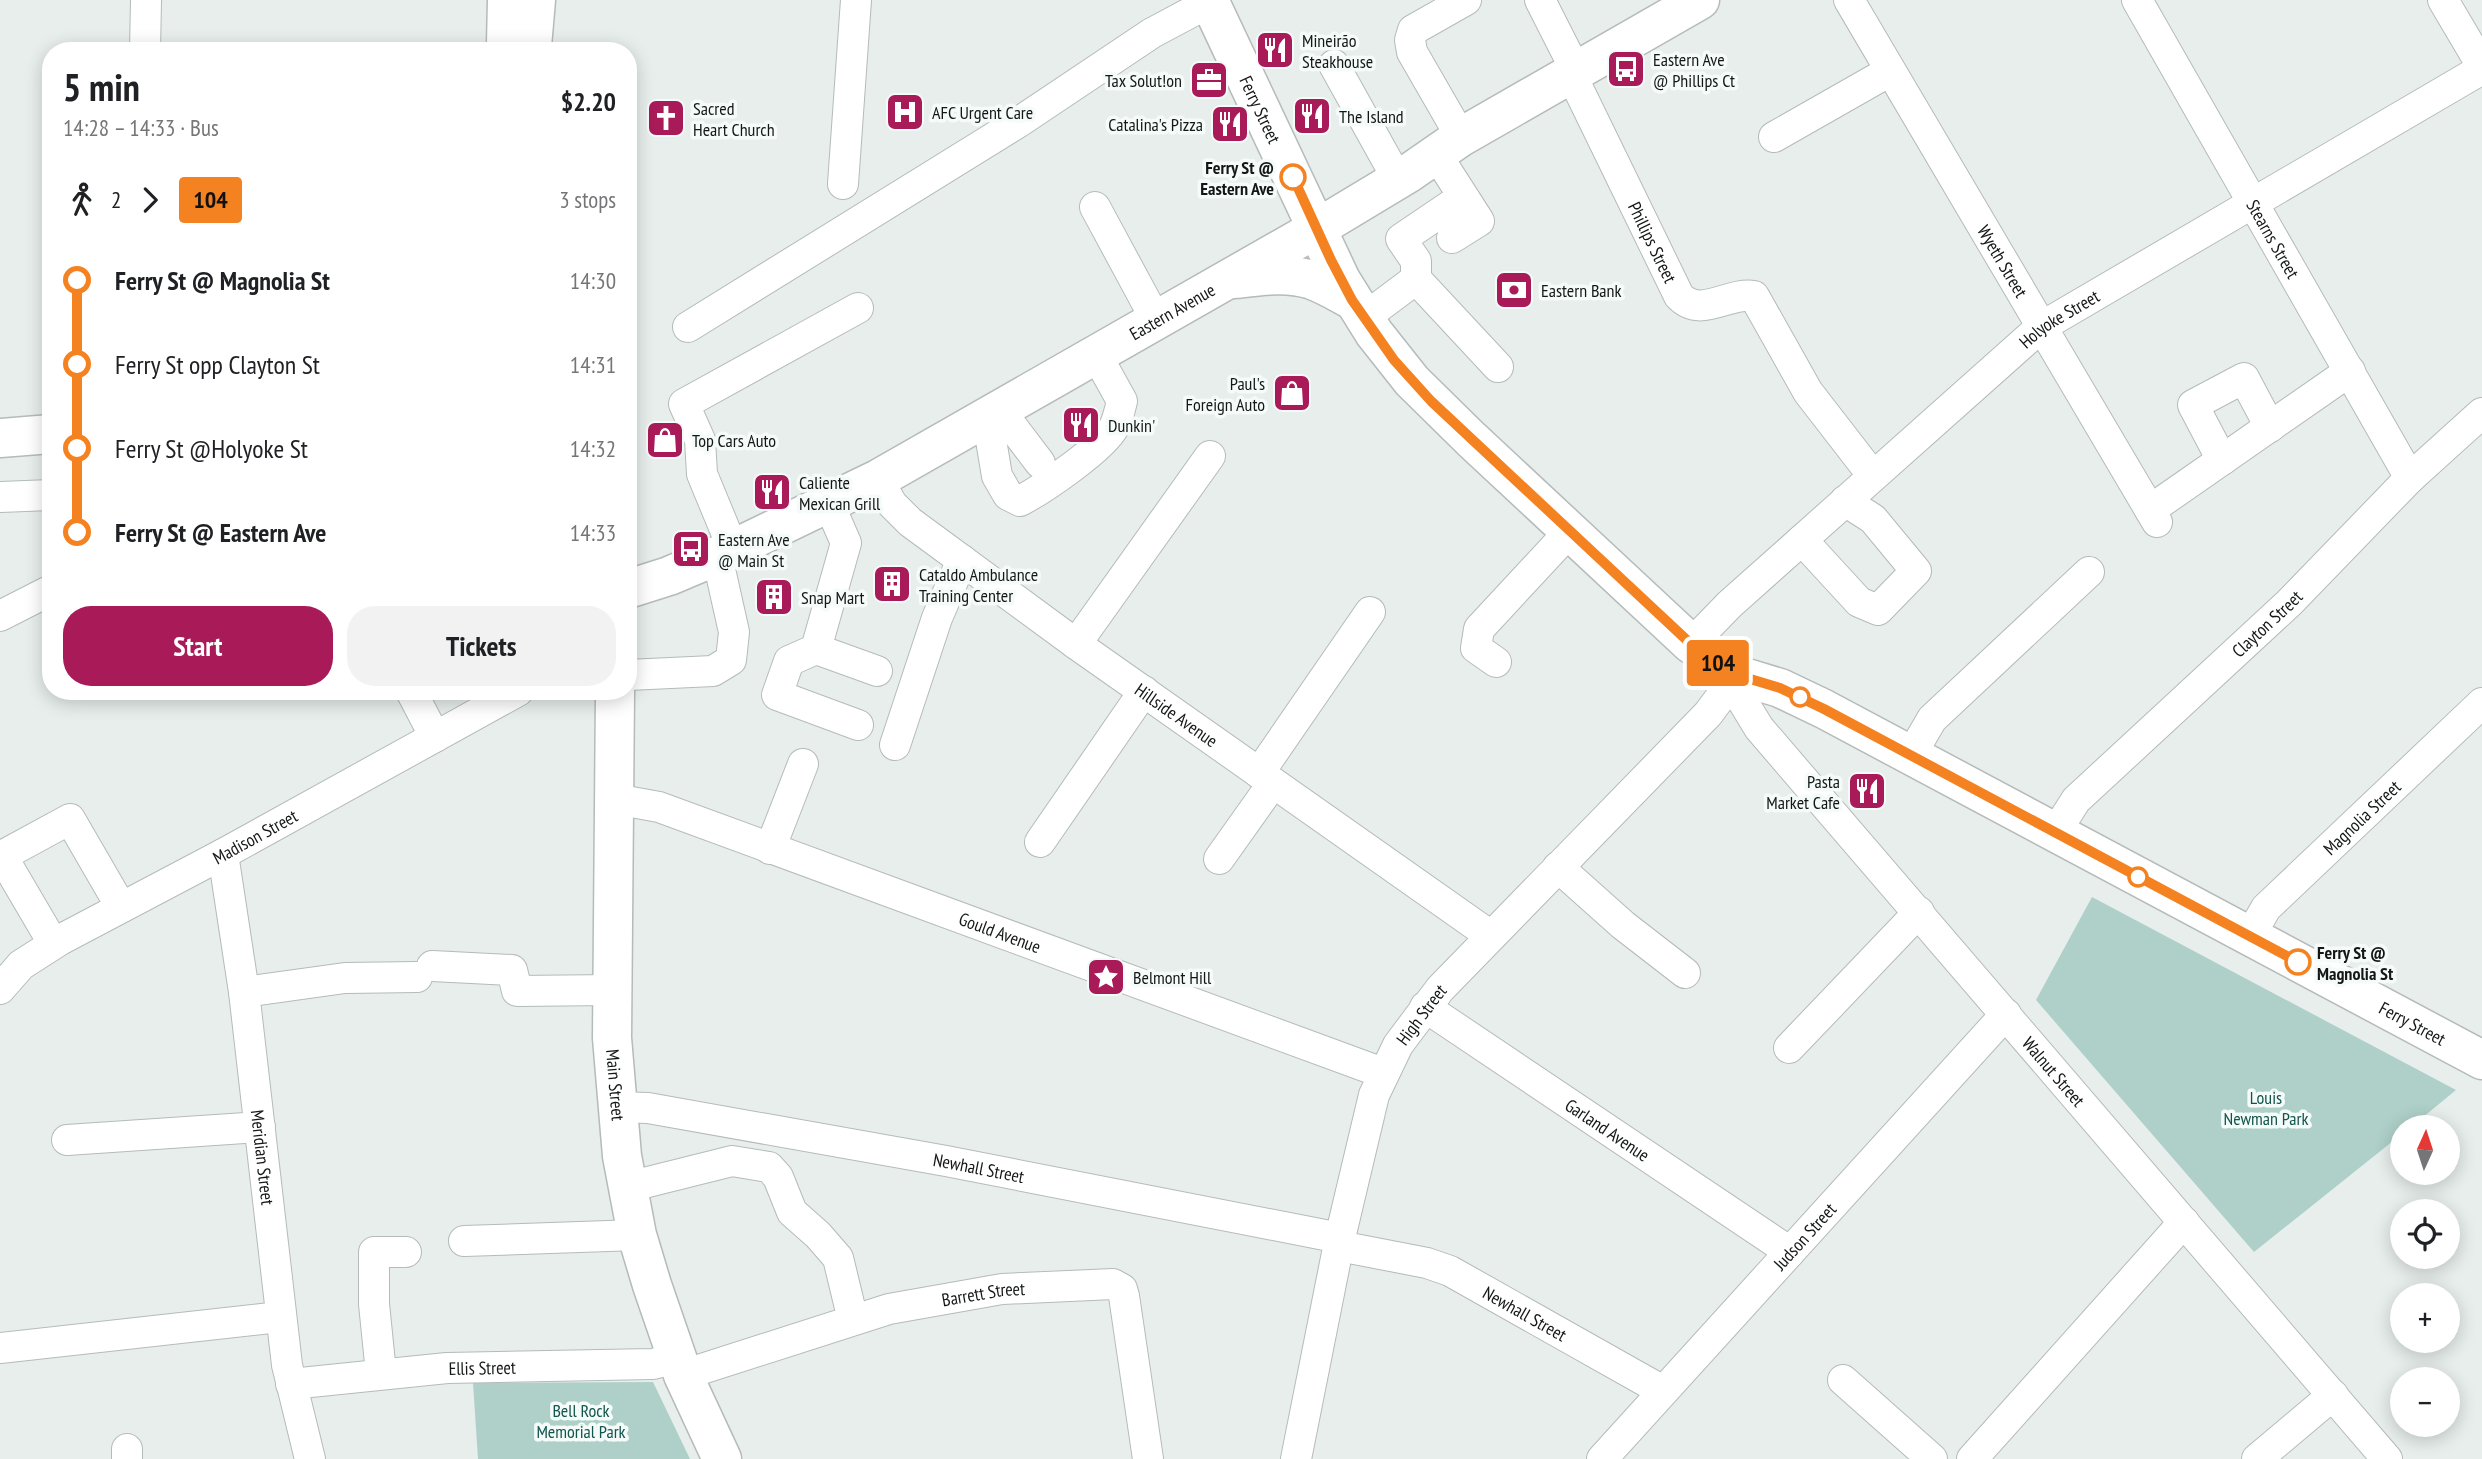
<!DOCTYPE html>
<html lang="en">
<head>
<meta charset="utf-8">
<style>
  :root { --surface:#fff; --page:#f2f2f2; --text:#202124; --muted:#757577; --accent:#a91a58 }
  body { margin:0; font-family:"PT Sans Narrow",sans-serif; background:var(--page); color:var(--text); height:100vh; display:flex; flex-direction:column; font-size:26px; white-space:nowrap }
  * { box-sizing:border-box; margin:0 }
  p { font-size:23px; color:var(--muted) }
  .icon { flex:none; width:38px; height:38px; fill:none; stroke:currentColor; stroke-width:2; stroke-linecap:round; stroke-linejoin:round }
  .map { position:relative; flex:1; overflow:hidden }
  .drawer { position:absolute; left:42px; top:42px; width:595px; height:658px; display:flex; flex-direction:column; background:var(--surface); border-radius:28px; box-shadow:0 4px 18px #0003 }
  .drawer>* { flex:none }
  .badge { padding:0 14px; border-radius:5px; font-size:24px; line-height:46px }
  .needle { width:46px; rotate:3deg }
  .buttons { position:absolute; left:2390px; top:1115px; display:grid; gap:14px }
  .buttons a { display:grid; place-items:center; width:70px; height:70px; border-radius:50%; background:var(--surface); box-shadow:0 4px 18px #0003; font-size:35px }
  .map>.badge { position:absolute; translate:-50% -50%; box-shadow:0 0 0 4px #fff }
  .legs { display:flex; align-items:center; gap:10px; height:77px; padding:0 21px; font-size:23px }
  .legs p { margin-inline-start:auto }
  .summary { display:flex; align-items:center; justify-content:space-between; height:119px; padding:0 21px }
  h1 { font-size:38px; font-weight:700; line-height:52px }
  .action { display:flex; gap:14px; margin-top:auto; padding:14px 21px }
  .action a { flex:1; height:80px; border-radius:28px; background:var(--accent); color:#fff; font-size:28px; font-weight:700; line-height:80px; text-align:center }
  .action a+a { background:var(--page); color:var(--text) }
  ul { padding:0 21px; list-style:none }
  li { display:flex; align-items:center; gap:24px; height:84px; font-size:26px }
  li i { display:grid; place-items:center; width:10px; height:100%; margin:0 9px; background:currentColor }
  li i::after { content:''; width:18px; height:18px; margin:-9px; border:5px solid; border-radius:50%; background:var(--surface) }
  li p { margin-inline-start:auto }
  li:first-child i { background:linear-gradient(#0000 50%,currentColor 0) }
  li:last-child i { background:linear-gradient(currentColor 50%,#0000 0) }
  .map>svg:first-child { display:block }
  .green { fill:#aed0c9 }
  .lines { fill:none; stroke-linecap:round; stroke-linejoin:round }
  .minor-casing { stroke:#b5bbba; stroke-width:32 }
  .major-casing { stroke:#b5bbba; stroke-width:41 }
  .minor { stroke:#fff; stroke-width:30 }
  .major { stroke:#fff; stroke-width:38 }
  .line-1-casing { stroke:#fff; stroke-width:16 }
  .line-1 { stroke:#f58220; stroke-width:10 }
  .stop-1-dot { fill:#fff; stroke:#f58220; stroke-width:3.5 }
  .labels { text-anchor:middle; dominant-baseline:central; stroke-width:7; stroke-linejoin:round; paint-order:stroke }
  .poi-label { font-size:18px; fill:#141716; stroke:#f4fbf9; text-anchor:start }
  .street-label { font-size:18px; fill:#141716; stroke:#f4fbf9 }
  .stop-label { font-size:18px; font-weight:bold; fill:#141716; stroke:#f4fbf9; text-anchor:end }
  .park-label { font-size:18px; fill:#11554c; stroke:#f4fbf9 }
</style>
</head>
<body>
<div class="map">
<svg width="2482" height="1459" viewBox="0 0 2482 1459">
  <rect width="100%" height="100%" fill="#e7eeec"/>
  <path class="green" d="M 2092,897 L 2456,1090 L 2411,1127 L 2403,1127 L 2403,1133 L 2254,1252 L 2036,1000 Z
    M 653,1382 L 690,1459 L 478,1459 L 473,1383 Z"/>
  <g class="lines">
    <defs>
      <g id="minor">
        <path d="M 1540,0 L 1576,71"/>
        <path id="s1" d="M 1849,0 L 2157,522"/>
        <path id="s2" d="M 2137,0 L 2410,478"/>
        <path d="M 2443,0 L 2482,66"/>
        <path d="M 145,51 L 146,0"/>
        <path d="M 1334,65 L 1398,180"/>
        <path id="s3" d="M 1571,74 L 1679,296 C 1701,319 1727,292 1754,296 L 1808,392 L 1873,476"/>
        <path d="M 1461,137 L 1412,52 L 1410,40 L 1413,30 L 1466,0"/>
        <path d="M 1774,137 L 1890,71"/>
        <path d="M 1436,154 L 1479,221 L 1452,238"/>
        <path d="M 843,184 L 856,0"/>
        <path d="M 1463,197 L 1401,239 L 1416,261 L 1416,279 L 1498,367"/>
        <path d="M 1095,207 L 1156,320"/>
        <path d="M 1364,318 L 1416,279"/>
        <path d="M 688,327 L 1019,122 L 1152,33 L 1214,0"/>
        <path d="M 999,409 L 1040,463"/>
        <path d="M 987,416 L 997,476 L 1008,495 L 1020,501 C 1043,489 1103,448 1114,427 C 1118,419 1120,409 1122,401 L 1096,354"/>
        <path d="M 2222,460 L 2193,405 L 2244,378 L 2270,427"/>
        <path id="s4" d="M 878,479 L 892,504 L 910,522 L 1076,644 L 1491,936"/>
        <path d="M 0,497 L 51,495"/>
        <path d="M 829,504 L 846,543 L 816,649 L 789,661 L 777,695 L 858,725"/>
        <path d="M 2150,510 L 2350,371"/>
        <path d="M 1802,540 L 1859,602 L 1878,610 L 1916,571 L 1873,519 L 1845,501"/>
        <path d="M 733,549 L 702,474 L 700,440 L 684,404 L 858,308"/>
        <path d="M 0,616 L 51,590"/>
        <path d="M 1076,644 L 1210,456"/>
        <path id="s5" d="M 1691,644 L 1730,604 L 2041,327 L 2482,69"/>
        <path d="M 816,649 L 877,671"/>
        <path d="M 1496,662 L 1476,648 L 1479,629 L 1570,531"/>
        <path d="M 628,675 L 713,671 L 731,660 L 734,632 L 717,556"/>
        <path id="s6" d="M 1737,675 L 1742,700 L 1759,728 L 2387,1459"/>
        <path d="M 411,691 L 435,737"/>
        <path d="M 895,745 L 937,618 L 962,560"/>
        <path d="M 1911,755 L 1932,719 L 2089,572"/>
        <path d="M 1259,773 L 1370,612"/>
        <path id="s7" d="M 615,799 L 659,807 L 1383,1073"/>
        <path id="s8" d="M 2055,833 L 2076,800 L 2289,603 L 2410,478 L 2482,413"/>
        <path d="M 1040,842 L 1144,691"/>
        <path d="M 770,849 L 803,764"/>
        <path id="s9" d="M 223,854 L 244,992 L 287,1365 L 310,1459"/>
        <path d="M 1219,859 L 1273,783"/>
        <path d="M 1558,867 L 1623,925 L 1685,973"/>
        <path id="s10" d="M 2250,936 L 2266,908 L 2482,703"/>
        <path d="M 53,943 L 2,856 L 70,819 L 121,907"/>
        <path d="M 432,966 L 512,970 L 517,991 L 612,990"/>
        <path id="s11" d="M 0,989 L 21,965 L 60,940 L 223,854 L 518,691"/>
        <path d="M 244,992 L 345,978 L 417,977"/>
        <path id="s12" d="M 1425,1007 L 1790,1252"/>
        <path d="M 1789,1048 L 1919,912"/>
        <path id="s13" d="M 616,1107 L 648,1108 L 946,1161 L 1340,1238"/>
        <path d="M 67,1140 L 260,1127"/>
        <path d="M 628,1187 L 732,1161 L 769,1167 L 778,1177 L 792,1212 L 818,1235 L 838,1258 L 853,1320"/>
        <path d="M 464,1241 L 637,1235"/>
        <path id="s14" d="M 1339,1246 L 1427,1263 L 1450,1271 L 1663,1391"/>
        <path d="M 0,1348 L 280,1317"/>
        <path d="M 381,1373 L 374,1304 L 374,1252 L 406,1252"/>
        <path id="s15" d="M 683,1375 L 889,1309 L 1002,1289 L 1113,1284 L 1122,1289 L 1124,1296 L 1148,1459"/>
        <path d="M 1843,1380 L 1932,1459"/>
        <path id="s16" d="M 291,1384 L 447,1368 L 653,1364 L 676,1358"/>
        <path d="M 127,1449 L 127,1459"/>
        <path id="s17" d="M 1296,1459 L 1340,1238 L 1374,1095 L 1398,1045 L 1440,989 L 1708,714 L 1737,675"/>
        <path id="s18" d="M 1602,1459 L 2006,1014"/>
        <path d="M 1972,1459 L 2184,1222"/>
        <path d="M 2257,1459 L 2333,1395"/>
      </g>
      <g id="major">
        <path d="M 507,0 L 506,44 L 508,51"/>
        <path id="s19" d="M 1209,0 L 1341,280 L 1374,333 L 1412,381 L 1471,439 L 1691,644 L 1737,675 L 1780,688 L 1824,709 L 2482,1060"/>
        <path d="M 529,51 L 532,46 L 536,0"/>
        <path d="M 1235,279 C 1261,276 1287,272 1312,280 C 1326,285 1339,293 1352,300"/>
        <path d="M 0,438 L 51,434"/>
        <path id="s20" d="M 628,589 L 669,576 L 733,549 L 878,479 L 1316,229 L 1409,173 L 1461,137 L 1700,0"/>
        <path id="s21" d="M 615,691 L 612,1038 L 622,1156 L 637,1235 L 652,1285 L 683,1375 L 722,1459"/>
      </g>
    </defs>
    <use href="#minor" class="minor-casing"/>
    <use href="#major" class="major-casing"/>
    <use href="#minor" class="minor"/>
    <use href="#major" class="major"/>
  </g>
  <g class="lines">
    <defs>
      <path id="line-1" d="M 1293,177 L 1331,260 L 1352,300 L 1394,360 L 1431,401 L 1691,644 L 1737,675 L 1780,688 L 1824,709 L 2298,962"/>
    </defs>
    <use href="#line-1" class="line-1-casing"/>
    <use href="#line-1" class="line-1"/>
  </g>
  <defs>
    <symbol id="restaurant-square" viewBox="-11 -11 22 22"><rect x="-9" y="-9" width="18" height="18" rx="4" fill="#a91a58" stroke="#f4fbf9"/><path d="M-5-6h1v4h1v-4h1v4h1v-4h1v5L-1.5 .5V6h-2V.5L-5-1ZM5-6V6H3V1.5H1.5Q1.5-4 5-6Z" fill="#fff"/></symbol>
    <symbol id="bus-square" viewBox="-11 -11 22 22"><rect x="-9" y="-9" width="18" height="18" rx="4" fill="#a91a58" stroke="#f4fbf9"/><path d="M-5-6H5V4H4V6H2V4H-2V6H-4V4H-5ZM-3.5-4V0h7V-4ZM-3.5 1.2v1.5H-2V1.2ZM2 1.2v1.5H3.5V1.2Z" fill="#fff"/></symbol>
    <symbol id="office-square" viewBox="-11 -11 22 22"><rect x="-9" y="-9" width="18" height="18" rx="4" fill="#a91a58" stroke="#f4fbf9"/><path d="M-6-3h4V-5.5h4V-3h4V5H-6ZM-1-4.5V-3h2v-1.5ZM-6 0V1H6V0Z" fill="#fff"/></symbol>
    <symbol id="hospital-square" viewBox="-11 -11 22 22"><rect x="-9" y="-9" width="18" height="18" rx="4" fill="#a91a58" stroke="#f4fbf9"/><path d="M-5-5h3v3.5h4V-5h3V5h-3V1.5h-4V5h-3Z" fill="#fff"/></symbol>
    <symbol id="church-square" viewBox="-11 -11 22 22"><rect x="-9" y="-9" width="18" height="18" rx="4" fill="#a91a58" stroke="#f4fbf9"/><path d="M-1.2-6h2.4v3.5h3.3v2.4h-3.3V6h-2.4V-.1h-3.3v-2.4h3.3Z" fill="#fff"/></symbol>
    <symbol id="bank-square" viewBox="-11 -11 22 22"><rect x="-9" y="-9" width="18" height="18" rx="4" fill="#a91a58" stroke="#f4fbf9"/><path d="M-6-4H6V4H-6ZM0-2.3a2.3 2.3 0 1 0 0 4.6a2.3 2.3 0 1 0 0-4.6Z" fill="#fff"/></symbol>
    <symbol id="shop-square" viewBox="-11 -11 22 22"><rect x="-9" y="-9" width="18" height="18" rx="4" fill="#a91a58" stroke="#f4fbf9"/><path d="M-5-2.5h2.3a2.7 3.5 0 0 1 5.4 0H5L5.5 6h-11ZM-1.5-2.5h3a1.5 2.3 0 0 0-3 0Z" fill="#fff"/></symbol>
    <symbol id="building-square" viewBox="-11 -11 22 22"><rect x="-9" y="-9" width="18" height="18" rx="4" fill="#a91a58" stroke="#f4fbf9"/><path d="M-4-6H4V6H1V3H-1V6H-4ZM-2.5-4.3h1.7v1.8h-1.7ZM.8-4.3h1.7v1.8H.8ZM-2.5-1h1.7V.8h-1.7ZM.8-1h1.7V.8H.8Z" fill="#fff"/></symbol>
    <symbol id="sight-square" viewBox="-11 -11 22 22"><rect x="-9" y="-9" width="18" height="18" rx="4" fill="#a91a58" stroke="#f4fbf9"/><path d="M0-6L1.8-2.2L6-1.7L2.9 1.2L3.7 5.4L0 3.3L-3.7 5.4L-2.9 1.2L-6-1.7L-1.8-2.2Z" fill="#fff"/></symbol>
  </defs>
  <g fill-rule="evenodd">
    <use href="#restaurant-square" x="1253" y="28" width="44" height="44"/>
    <use href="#bus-square" x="1604" y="47" width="44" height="44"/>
    <use href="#office-square" x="1187" y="58" width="44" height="44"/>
    <use href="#hospital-square" x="883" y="90" width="44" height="44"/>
    <use href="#restaurant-square" x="1290" y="94" width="44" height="44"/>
    <use href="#church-square" x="644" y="96" width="44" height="44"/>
    <use href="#restaurant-square" x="1208" y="102" width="44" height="44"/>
    <use href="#bank-square" x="1492" y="268" width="44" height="44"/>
    <use href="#shop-square" x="1270" y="371" width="44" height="44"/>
    <use href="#restaurant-square" x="1059" y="403" width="44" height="44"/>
    <use href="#shop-square" x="643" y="418" width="44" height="44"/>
    <use href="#restaurant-square" x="750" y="470" width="44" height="44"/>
    <use href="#bus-square" x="669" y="527" width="44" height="44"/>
    <use href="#building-square" x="870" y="562" width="44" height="44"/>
    <use href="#building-square" x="752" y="575" width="44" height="44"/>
    <use href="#restaurant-square" x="1845" y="769" width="44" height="44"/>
    <use href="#sight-square" x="1084" y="955" width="44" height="44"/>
  </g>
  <g class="stop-1-dot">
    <circle cx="1293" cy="177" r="12"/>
    <circle cx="1800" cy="697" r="9"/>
    <circle cx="2138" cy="877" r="9"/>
    <circle cx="2298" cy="962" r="12"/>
  </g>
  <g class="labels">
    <g class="poi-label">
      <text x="1302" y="40">Mineirão<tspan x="1302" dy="21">Steakhouse</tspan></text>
      <text x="1653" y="59">Eastern Ave<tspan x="1653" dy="21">@ Phillips Ct</tspan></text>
      <text x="1182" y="80" text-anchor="end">Tax Solut!on</text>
      <text x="693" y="108">Sacred<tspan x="693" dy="21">Heart Church</tspan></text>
      <text x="932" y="112">AFC Urgent Care</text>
      <text x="1339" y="116">The Island</text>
      <text x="1203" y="124" text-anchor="end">Catalina's Pizza</text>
      <text x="1541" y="290">Eastern Bank</text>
      <text x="1265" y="383" text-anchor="end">Paul's<tspan x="1265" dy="21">Foreign Auto</tspan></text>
      <text x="1108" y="425">Dunkin'</text>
      <text x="692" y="440">Top Cars Auto</text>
      <text x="799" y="482">Caliente<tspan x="799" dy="21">Mexican Grill</tspan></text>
      <text x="718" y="539">Eastern Ave<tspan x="718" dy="21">@ Main St</tspan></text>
      <text x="919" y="574">Cataldo Ambulance<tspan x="919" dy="21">Training Center</tspan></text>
      <text x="801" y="597">Snap Mart</text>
      <text x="1840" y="781" text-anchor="end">Pasta<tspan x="1840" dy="21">Market Cafe</tspan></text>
      <text x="1133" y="977">Belmont Hill</text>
    </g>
    <g class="street-label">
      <text stroke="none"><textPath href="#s19" startOffset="121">Ferry Street</textPath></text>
      <text stroke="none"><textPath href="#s2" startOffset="275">Stearns Street</textPath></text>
      <text stroke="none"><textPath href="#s3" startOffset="187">Phillips Street</textPath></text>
      <text stroke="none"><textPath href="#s1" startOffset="303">Wyeth Street</textPath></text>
      <text stroke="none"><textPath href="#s20" startOffset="612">Eastern Avenue</textPath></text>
      <text stroke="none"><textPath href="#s5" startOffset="492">Holyoke Street</textPath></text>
      <text stroke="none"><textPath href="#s8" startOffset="299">Clayton Street</textPath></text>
      <text stroke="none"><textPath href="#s4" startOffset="383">Hillside Avenue</textPath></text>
      <text stroke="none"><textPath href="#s10" startOffset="164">Magnolia Street</textPath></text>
      <text stroke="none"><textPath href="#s11" startOffset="299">Madison Street</textPath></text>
      <text stroke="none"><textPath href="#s7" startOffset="408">Gould Avenue</textPath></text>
      <text stroke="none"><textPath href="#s17" startOffset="466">High Street</textPath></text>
      <text stroke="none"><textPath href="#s19" startOffset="1633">Ferry Street</textPath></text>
      <text stroke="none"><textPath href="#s6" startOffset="511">Walnut Street</textPath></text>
      <text stroke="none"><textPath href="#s21" startOffset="394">Main Street</textPath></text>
      <text stroke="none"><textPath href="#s12" startOffset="220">Garland Avenue</textPath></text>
      <text stroke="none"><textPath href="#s9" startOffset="306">Meridian Street</textPath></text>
      <text stroke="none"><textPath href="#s13" startOffset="368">Newhall Street</textPath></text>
      <text stroke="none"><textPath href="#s18" startOffset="301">Judson Street</textPath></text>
      <text stroke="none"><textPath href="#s15" startOffset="312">Barrett Street</textPath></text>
      <text stroke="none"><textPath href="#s14" startOffset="200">Newhall Street</textPath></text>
      <text stroke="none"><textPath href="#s16" startOffset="192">Ellis Street</textPath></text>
    </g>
    <g class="stop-label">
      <text x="1274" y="167">Ferry St @<tspan x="1274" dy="21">Eastern Ave</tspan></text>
      <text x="2317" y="952" text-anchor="start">Ferry St @<tspan x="2317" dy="21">Magnolia St</tspan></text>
    </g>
    <g class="park-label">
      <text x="2266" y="1097">Louis<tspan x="2266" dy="21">Newman Park</tspan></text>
      <text x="581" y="1410">Bell Rock<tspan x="581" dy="21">Memorial Park</tspan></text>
    </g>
  </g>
</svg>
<div class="buttons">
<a><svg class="needle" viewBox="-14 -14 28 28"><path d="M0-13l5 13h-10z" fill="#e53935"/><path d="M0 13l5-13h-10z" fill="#757577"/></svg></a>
<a><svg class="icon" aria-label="locate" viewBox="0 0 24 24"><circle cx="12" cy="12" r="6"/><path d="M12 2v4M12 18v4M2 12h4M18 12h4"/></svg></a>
<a>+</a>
<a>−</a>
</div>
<b class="badge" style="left:1718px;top:663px;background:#f58220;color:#111">104</b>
<section class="drawer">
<div class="summary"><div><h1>5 min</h1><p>14:28 – 14:33 · Bus</p></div><b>$2.20</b></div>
<div class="legs"><svg class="icon" aria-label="walk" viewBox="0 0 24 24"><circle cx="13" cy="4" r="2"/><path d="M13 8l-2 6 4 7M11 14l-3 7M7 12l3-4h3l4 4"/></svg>2<svg class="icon" aria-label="forward" viewBox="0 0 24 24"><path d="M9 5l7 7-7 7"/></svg><b class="badge" style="background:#f58220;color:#111">104</b><p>3 stops</p></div>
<ul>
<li><i style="color:#f58220"></i><b>Ferry St @ Magnolia St</b><p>14:30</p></li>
<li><i style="color:#f58220"></i><span>Ferry St opp Clayton St</span><p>14:31</p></li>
<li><i style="color:#f58220"></i><span>Ferry St @Holyoke St</span><p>14:32</p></li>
<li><i style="color:#f58220"></i><b>Ferry St @ Eastern Ave</b><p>14:33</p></li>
</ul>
<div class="action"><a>Start</a><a>Tickets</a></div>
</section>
</div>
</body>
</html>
